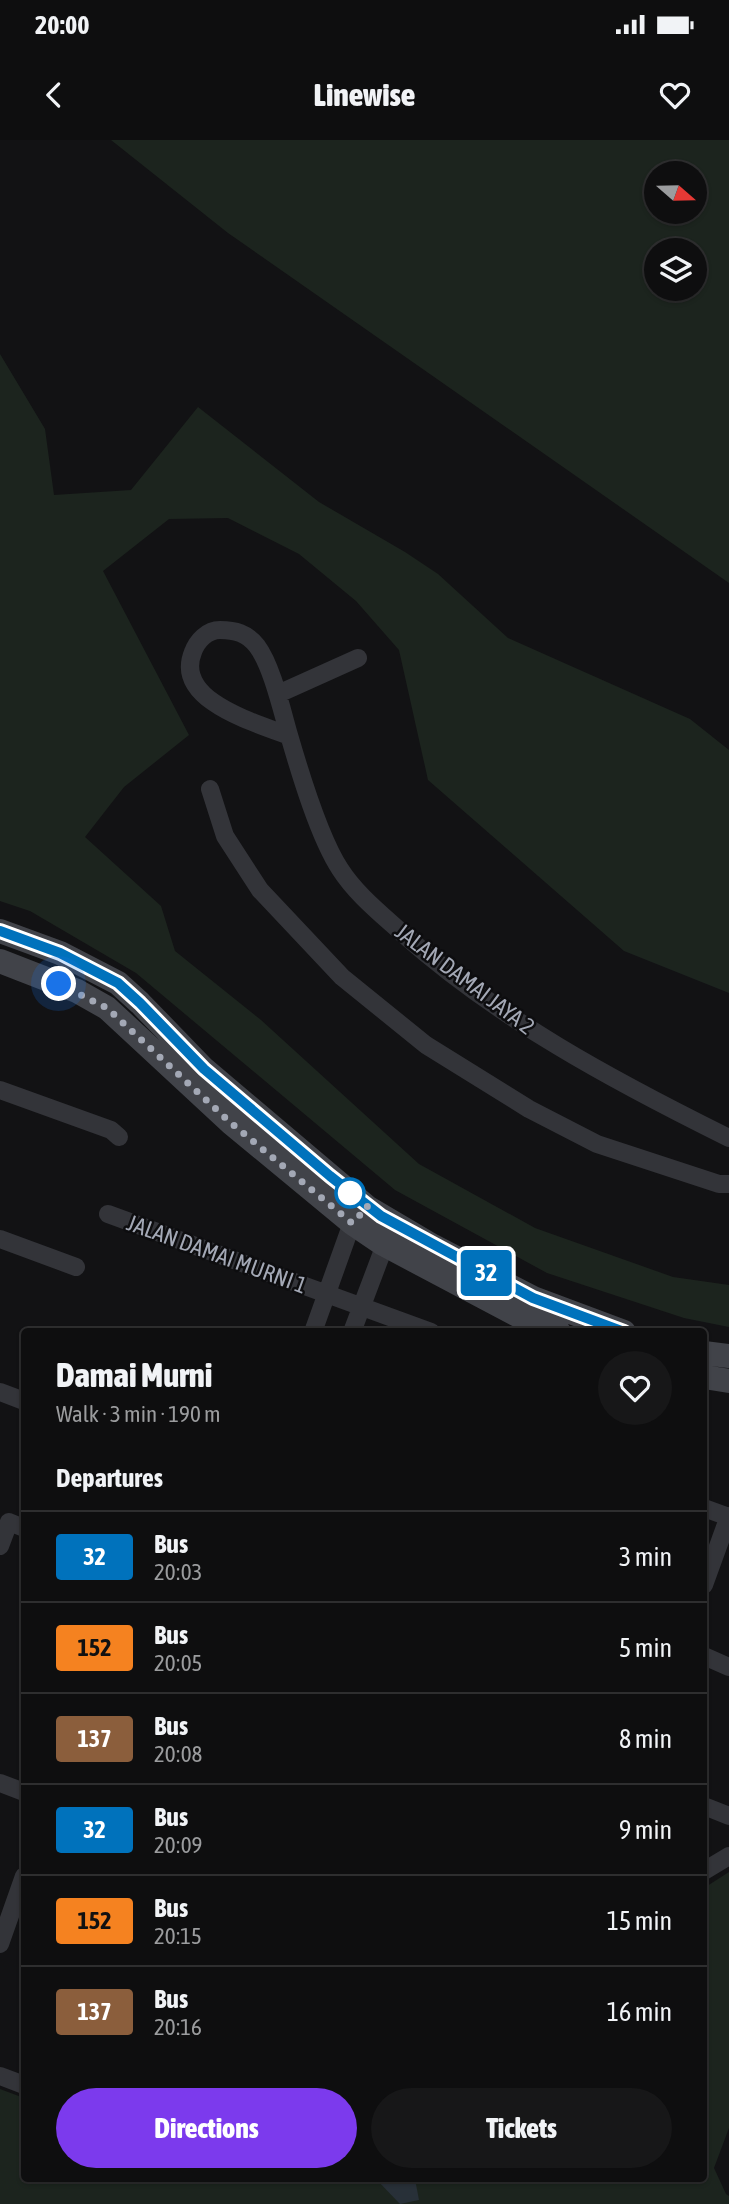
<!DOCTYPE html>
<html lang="en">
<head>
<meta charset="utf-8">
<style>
  :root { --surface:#0e0e0f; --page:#171718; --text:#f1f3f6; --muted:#9b9c9e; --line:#2e2e2f; --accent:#7c3aed }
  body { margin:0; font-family:"Asap Condensed",sans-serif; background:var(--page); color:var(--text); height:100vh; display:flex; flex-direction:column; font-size:26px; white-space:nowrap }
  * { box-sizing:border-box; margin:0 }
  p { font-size:23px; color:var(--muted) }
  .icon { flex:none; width:38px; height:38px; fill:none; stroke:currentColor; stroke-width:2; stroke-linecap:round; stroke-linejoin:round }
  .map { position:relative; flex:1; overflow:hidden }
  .panel { position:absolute; left:21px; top:1188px; width:686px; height:854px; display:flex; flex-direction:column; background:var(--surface); border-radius:7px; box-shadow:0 2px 5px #0004,0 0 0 2px var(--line) }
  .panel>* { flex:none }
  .badge { padding:0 14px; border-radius:5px; font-size:24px; line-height:46px }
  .needle { width:46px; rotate:110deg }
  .controls { position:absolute; left:644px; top:21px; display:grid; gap:14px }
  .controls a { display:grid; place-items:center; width:63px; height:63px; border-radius:50%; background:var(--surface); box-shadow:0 2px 5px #0004,0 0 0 2px var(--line); font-size:35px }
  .you { position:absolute; width:35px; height:35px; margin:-18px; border:5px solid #fff; border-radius:50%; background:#1a73e8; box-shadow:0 0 0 10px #1a73e833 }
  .map>.badge { position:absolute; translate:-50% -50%; box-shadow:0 0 0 4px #fff }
  h2 { padding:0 35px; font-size:26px; line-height:63px }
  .round { display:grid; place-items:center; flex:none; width:74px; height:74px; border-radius:37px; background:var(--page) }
  .overview { display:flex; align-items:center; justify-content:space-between; height:119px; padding:0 35px }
  h1 { font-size:33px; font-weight:800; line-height:52px }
  .cta { display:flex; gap:14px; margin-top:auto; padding:14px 35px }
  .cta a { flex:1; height:80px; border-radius:42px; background:var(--accent); color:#fff; font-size:28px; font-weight:800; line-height:80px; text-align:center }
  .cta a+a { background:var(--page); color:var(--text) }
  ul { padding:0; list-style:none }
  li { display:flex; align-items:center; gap:21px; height:91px; padding:0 35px; border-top:2px solid var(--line) }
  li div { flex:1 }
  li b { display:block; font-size:26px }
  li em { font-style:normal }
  li .badge { min-width:77px; font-weight:700; text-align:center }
  .status { display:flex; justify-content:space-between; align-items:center; height:49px; padding:0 35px; background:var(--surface); direction:ltr }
  .status svg { height:19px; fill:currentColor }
  header { display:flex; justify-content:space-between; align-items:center; height:91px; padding:0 35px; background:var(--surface); font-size:32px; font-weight:800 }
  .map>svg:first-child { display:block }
  .green { fill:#1c241e; fill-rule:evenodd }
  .water { fill:#283038 }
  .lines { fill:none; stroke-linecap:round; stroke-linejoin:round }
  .street { stroke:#333439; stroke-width:18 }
  .secondary { stroke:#414349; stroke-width:24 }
  .line-casing { stroke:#fff; stroke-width:16 }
  .line { stroke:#0072bc; stroke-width:10 }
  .walk { stroke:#a3a8b5; stroke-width:7; stroke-dasharray:0 12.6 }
  .stop-dot { fill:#fff; stroke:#0072bc; stroke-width:3.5 }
  .labels { text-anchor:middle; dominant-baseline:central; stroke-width:5; stroke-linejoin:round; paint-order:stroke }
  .street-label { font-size:23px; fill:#a3a8b5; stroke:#0d0d0f }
</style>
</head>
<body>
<div class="status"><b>20:00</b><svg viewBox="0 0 49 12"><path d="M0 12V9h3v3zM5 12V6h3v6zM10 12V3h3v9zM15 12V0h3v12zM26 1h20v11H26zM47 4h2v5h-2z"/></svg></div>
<header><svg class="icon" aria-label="back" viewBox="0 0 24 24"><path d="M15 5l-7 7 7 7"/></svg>Linewise<svg class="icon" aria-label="heart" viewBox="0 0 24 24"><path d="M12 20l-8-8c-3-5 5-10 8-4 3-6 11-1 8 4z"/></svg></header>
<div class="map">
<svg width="729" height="2064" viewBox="0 0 729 2064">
  <rect width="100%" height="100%" fill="#121214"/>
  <path class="green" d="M 111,0 L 729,0 L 729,443 L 228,93 ZM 656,33 L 695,33 L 695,72 L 656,72 ZM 656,110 L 695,110 L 695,149 L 656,149 Z
    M 0,214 L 45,289 L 54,355 L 131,350 L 198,267 L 319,362 L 405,412 L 438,434 L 508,498 L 690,579 L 729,610 L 729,853 L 624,811 L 428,640 L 399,510 L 356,461 L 299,414 L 228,378 L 169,379 L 103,431 L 189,595 L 124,647 L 85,697 L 161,766 L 175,811 L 261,880 L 419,1024 L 535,1088 L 673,1137 L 729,1145 L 729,1187 L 684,1178 L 547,1133 L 395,1050 L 136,833 L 30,771 L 0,761 Z
    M 729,1732 L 729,1988 L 714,2028 L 726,2054 L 729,2056 L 729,2064 L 0,2064 L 0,1949 L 24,1958 L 24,2039 L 704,2039 L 704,1748 Z"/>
  <path class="water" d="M 376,2039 L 415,2039 L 419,2060 L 400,2064 Z"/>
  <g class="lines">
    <path class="street" d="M 278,554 L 358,518
      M 289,596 C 257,583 173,561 193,512 C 197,501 207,490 220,490 C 235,490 247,493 257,506 C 272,526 282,571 289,595 C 300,633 319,697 340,729 C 356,754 380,773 402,793 C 500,880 612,940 729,998
      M 210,649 L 225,696 L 260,750 L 342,837 L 426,905 L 529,969 L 597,1004 L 719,1044 L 729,1044
      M 0,950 L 111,990 L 119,997
      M 108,1074 L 431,1192
      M 0,1099 L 76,1127
      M 313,1192 L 352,1083 L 359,1076
      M 352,1192 L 389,1094
      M 0,1252 L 24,1261
      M 704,1368 L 729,1377
      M 0,1406 L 9,1382 L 24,1388
      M 704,1445 L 729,1376
      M 704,1516 L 729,1527
      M 0,1643 L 24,1652
      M 704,1666 L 729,1676
      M 704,1731 L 729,1716
      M 0,1804 L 24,1736
      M 0,1936 L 24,1945"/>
    <path class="secondary" d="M 0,791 L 60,813 L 118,843 L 140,863 L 204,929 L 367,1067 L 433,1106 L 533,1158 L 624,1192
      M 0,821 L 77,851 L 107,868 L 231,983 L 352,1083 L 383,1104 L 523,1178 L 559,1192
      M 704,1213 L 729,1216
      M 704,1237 L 729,1241"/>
  </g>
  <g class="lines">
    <defs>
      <path id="line" d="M 0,791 L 60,813 L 118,843 L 140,863 L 204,929 L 330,1036 L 381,1076 L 533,1158 L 624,1192"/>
    </defs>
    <use href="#line" class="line-casing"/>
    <use href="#line" class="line"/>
    <path class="walk" d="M 59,844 L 107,868 L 231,983 L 352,1083 L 368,1067 L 350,1053"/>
  </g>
  <circle class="stop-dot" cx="350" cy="1053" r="14"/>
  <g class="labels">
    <g class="street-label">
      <text transform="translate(465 839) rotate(37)">JALAN DAMAI JAYA 2</text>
      <text transform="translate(217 1114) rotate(20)">JALAN DAMAI MURNI 1</text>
    </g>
  </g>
</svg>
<div class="controls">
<a><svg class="needle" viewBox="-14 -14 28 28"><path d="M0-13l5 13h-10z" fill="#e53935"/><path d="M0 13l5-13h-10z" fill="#9b9c9e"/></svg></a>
<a><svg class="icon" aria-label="layers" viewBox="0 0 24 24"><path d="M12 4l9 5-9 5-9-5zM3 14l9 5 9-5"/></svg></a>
</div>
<div class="you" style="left:59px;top:844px"></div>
<b class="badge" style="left:486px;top:1133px;background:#0072bc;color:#fff">32</b>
<section class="panel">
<div class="overview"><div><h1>Damai Murni</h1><p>Walk · 3 min · 190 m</p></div><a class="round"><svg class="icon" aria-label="heart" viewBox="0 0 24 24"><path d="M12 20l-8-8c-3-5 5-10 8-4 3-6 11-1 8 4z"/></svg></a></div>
<h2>Departures</h2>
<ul>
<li><span class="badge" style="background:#0072bc;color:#fff">32</span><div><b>Bus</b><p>20:03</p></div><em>3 min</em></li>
<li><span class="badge" style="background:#f58220;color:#111">152</span><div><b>Bus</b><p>20:05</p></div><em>5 min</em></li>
<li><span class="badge" style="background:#8b5e3c;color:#fff">137</span><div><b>Bus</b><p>20:08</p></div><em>8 min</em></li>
<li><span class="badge" style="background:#0072bc;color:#fff">32</span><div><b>Bus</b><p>20:09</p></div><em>9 min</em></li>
<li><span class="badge" style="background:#f58220;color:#111">152</span><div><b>Bus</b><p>20:15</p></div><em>15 min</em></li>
<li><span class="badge" style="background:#8b5e3c;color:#fff">137</span><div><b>Bus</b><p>20:16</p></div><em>16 min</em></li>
</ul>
<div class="cta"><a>Directions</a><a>Tickets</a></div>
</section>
</div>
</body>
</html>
